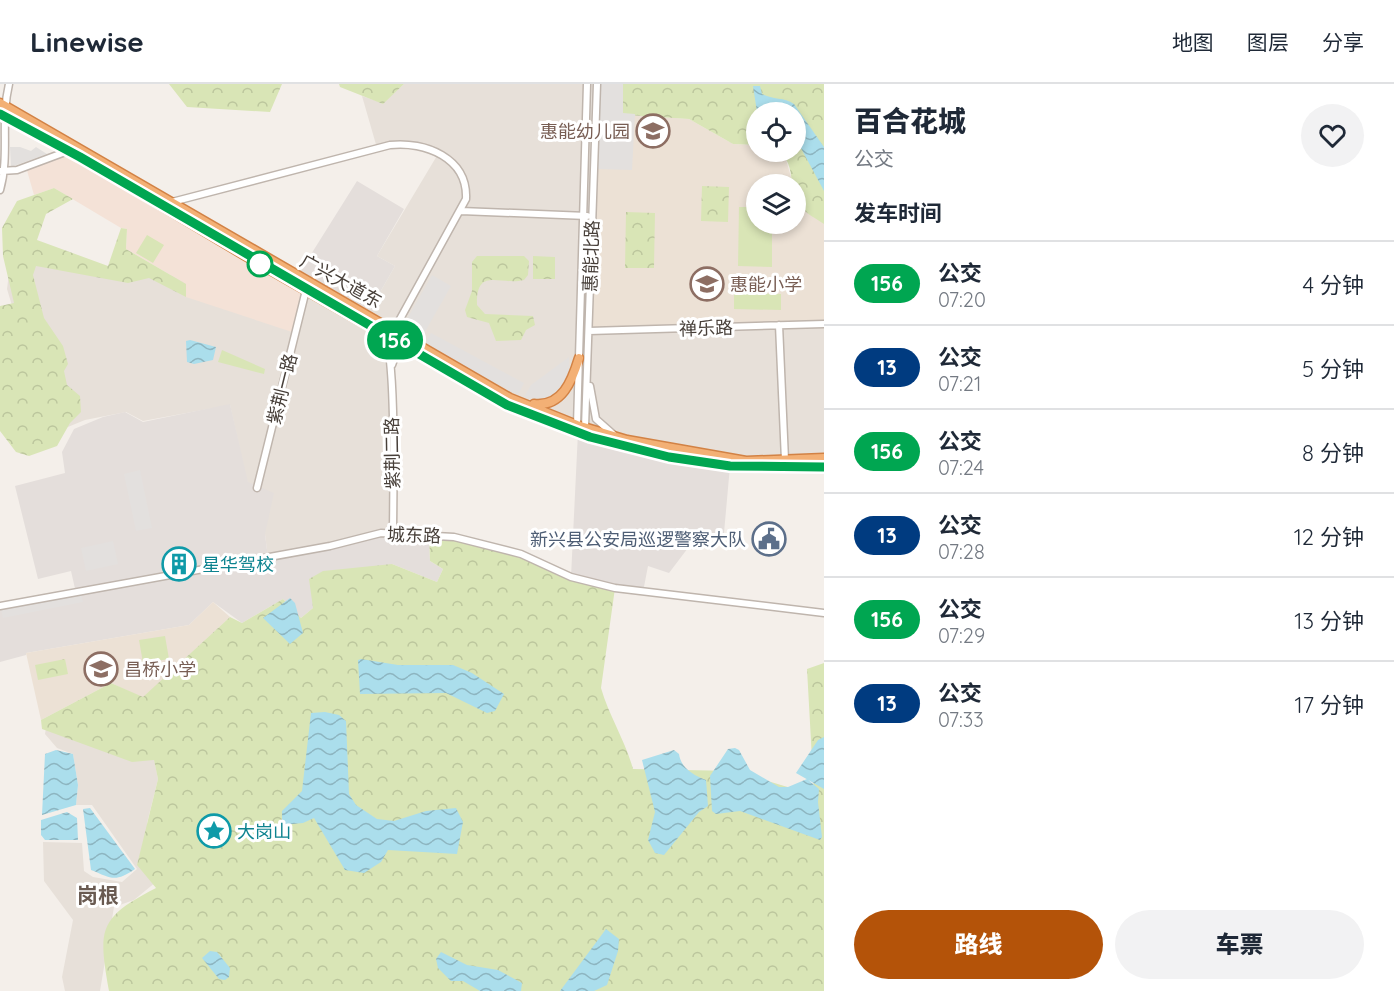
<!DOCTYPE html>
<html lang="zh">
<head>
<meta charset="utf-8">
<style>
  :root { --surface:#fff; --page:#f2f2f3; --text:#1f2937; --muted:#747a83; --line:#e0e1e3; --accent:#b45309 }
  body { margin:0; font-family:Quicksand,"Noto Sans SC",sans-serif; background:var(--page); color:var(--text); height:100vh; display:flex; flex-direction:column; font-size:22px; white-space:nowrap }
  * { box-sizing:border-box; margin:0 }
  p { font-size:20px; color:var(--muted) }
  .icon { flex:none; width:33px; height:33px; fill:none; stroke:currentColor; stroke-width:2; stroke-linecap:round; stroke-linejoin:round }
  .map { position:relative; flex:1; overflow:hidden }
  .sheet { display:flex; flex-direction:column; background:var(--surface); width:570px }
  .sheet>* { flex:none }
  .badge { padding:0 12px; border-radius:20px; font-size:21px; line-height:39px }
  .controls { position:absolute; left:746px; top:18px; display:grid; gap:12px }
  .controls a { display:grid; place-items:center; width:60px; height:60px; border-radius:50%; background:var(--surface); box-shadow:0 3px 9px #0003; font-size:30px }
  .map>.badge { position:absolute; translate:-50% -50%; box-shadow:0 0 0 3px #fff }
  h2 { padding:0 30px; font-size:22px; line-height:54px }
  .round { display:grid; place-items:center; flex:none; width:63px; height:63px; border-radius:32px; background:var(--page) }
  .head { display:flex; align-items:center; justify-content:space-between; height:102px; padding:0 30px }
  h1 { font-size:28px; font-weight:800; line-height:45px }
  .cta { display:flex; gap:12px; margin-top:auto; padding:12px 30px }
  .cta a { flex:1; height:69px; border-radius:36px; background:var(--accent); color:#fff; font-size:24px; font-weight:800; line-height:69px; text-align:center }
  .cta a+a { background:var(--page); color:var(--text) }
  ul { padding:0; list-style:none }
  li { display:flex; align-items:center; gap:18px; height:84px; padding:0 30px; border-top:2px solid var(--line) }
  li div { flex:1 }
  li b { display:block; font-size:22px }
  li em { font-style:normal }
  li .badge { min-width:66px; font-weight:700; text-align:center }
  header { display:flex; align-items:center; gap:36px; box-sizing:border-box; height:84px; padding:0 30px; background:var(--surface); border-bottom:2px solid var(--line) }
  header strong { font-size:28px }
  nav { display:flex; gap:33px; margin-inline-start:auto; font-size:21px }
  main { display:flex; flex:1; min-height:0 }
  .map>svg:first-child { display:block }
  .residential { fill:#e7e0d9 }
  .commercial { fill:#f4e2d7 }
  .industrial { fill:#e4dedb }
  .education { fill:#ece1d5 }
  .green { fill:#d9e5b6 }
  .forest { fill:url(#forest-crowns) }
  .parking { fill:#e3e0de }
  .water { fill:url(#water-waves) }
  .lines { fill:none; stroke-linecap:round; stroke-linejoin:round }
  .minor-casing { stroke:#bfb5ad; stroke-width:9 }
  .highway-casing { stroke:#d28245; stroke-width:11 }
  .minor { stroke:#fff; stroke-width:6 }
  .highway { stroke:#f3b075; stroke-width:8 }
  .line-casing { stroke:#fff; stroke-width:14 }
  .line { stroke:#00a651; stroke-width:9 }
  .stop-dot { fill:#fff; stroke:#00a651; stroke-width:3 }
  .labels { text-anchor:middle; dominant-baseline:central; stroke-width:6; stroke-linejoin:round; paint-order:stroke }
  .education-label { font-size:18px; fill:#785e54; stroke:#fff; text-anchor:start }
  .street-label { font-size:18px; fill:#473f39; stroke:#fff }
  .service-label { font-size:18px; fill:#4e5e75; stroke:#fff; text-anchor:end }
  .culture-label { font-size:18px; fill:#0d838f; stroke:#fff; text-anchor:start }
  .quarter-label { font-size:21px; font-weight:bold; fill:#695a51; stroke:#fff }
</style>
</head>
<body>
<header>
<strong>Linewise</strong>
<nav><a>地图</a><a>图层</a><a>分享</a></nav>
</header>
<main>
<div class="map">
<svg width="824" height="907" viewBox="0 0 824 907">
  <defs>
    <pattern id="forest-crowns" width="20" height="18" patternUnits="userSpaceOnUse" patternTransform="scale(1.5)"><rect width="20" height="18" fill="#d9e5b6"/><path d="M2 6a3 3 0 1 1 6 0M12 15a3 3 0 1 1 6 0" fill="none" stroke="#bcc69d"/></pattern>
    <pattern id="water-waves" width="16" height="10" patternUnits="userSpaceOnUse" patternTransform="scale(1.5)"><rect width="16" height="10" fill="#abdeec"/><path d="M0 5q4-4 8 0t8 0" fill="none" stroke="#8db5c0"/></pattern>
  </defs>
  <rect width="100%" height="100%" fill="#f4efea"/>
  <path class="residential" d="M 404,0 L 597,0 L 595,85 L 793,100 L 756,100 L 756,140 L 795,140 L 795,112 L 824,140 L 824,383 L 745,383 L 614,361 L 384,250 L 389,268 L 393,450 L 268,474 L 265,450 L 246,393 L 230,321 L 143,337 L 126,328 L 85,336 L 58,347 L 0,228 L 13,225 L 7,205 L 11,174 L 306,206 L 363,238 L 395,182 L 377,172 L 438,70 L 417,61 L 377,64 L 362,12 L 383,19 Z
    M 47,639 L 154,675 L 158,695 L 147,739 L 162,793 L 134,816 L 114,823 L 100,907 L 65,907 L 62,893 L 73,836 L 44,797 L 43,758 L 82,759 L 84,787 L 93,793 L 122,798 L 137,785 L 92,721 L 76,721 L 78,701 L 73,670 L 57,664 L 45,650 Z"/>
  <path class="commercial" d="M 68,67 L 306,206 L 295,249 L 186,213 L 186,200 L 126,165 L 127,145 L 121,144 L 54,104 L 34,111 L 26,83 Z"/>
  <path class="industrial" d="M 357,97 L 404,125 L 377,172 L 395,182 L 363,238 L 293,199 Z
    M 230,320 L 248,398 L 274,409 L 265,450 L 268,474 L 381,449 L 429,452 L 430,477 L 443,485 L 437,498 L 392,480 L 313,524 L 301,534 L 283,515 L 242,539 L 213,518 L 189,541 L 26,569 L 26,571 L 0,578 L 0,522 L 76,509 L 71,487 L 38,495 L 15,402 L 65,389 L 62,368 L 74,345 L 103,333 L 125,328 L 143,338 Z
    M 578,348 L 590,353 L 730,382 L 723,460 L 711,455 L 691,460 L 669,489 L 648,482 L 643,508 L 571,493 Z"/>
  <path class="education" d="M 596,29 L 689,35 L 733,60 L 756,61 L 756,68 L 779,68 L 785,72 L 793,100 L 756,100 L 756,140 L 795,140 L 795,112 L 824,140 L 824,240 L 589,247 Z
    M 213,518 L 230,533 L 143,614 L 111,599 L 41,636 L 26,569 L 189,541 Z"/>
  <path class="green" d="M 739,123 L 756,123 L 756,140 L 772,140 L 772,183 L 738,182 Z
    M 147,151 L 164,161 L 153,179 L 136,169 Z
    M 734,209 L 781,210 L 781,226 L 734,225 Z
    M 222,266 L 265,285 L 264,290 L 218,278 Z
    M 165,552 L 169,575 L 143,579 L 139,556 Z"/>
  <path class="forest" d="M 169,0 L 282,0 L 270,28 L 187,23 Z
    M 339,0 L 404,0 L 383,20 L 340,3 Z
    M 597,0 L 824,0 L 824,140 C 814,133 800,127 795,114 C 790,100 794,78 779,68 L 795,68 L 795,28 L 756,28 L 756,61 L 733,60 L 689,35 L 596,29 Z
    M 702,102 L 729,103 L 728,138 L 701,137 Z
    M 54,104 L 73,115 L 46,130 L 37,156 L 108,182 L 121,144 L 127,145 L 126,165 L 186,200 L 186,213 L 149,194 L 128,199 L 36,182 L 33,191 L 44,234 L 63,262 L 68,280 L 64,287 L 67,301 L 80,312 L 81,328 L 70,339 L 57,362 L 29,372 L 16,368 L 0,347 L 0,222 L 14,219 L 3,172 L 2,144 L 17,117 Z
    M 626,128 L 655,129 L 654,184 L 625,184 Z
    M 477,172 L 524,172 L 529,177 L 528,191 L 524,196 C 500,202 476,182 477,221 L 485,230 L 533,232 L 535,241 L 526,246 L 521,256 L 496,257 L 489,239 L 467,233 L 465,226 L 472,207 L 472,178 Z
    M 533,172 L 555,173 L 555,195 L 533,195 Z
    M 429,452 L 454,453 L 521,470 L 571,493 L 615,504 L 601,604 C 609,632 625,656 633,685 L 735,687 L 814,711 L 807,585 L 824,579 L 824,907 L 109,907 C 98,845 98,834 156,804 L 137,781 L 158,695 L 154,676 L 132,678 L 42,645 L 41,636 L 111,599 L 143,613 L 230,533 L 242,539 L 283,515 L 301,534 L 313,524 L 309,495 L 323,487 L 392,480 L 437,498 L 443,485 L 430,477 Z
    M 65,575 L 68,590 L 38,596 L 35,581 Z"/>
  <path class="parking" d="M 597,0 L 623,0 L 623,29 L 635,30 L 632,86 L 594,85 Z
    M 10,63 L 20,63 L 31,67 L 36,63 L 47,70 L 11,83 Z
    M 432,191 L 451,202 L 422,253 L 403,242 Z
    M 431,249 L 524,299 L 518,311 L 424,261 Z
    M 569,273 L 569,292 L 554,311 L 547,316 L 524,313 L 531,301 Z
    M 140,386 L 152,444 L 136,447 L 124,390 Z
    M 113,457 L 118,480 L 86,487 L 81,464 Z
    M 81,510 L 83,518 L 3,534 L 1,525 Z"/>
  <path class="water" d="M 753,2 L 760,2 L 762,10 C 773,16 784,13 794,20 L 824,63 L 824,107 L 795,53 L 795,28 L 757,28 Z
    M 190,256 L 216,263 L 213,276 L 194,280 L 187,278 L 186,257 Z
    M 290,514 L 295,519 L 303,549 L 290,560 L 263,534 Z
    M 361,575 L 398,581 L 453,581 L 472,589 L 504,610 L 495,627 L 487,629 L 446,609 L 360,610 L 358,576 Z
    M 325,628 L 339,631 L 346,637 L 349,710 L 356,721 L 377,735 L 394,737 L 426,727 L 456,724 L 463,738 L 457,770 L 388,766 L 381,778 L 364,789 L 345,786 L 314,734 L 303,739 L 282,741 L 282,727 L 302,707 L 311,629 Z
    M 824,653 L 824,705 L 796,689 L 818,656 Z
    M 735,664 L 739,666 L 750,686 L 779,703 L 788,703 L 807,695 L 819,705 L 818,718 L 822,753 L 820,756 L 740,727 L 716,730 L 712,727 L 710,692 L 728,665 Z
    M 56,666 L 73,670 L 78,701 L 76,721 L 42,731 L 45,670 Z
    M 674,666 L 679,670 C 681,684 693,691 706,696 L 708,722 L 699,728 L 664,771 L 655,769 L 648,756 L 655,728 L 642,676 Z
    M 90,724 L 135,785 C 115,799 111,794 91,786 L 83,725 Z
    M 67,728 L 77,734 L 78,756 L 45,756 L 41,751 L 41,736 Z
    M 606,845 L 619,855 L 618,867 L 607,901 L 594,907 L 560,907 Z
    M 210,867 L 217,868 L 230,884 L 229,893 L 225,896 L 219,895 L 202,874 Z
    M 441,868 L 467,881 L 498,886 L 522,899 L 521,907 L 480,907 L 463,897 L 451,897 L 438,884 L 436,875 Z"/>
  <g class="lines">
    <defs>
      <path id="minor" d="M 1,87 L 17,86 L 68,67
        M 0,106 C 10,70 0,38 9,0
        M 172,118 L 390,61 C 425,57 468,74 466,115 L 394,246
        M 461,127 L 587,132
        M 779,241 L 785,376
        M 589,247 L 824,240
        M 384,251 C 397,270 393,417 393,450
        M 392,281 L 396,270 L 409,267
        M 590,302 L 596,335 L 613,350
        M 577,341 L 587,0
        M 585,343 L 597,0
        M 257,404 L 306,206
        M 0,522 L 330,462 L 381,449 L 454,453 L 521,470 L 571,493 L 615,504 L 824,529"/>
      <path id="highway" d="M 0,19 L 510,314 L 577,341 L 627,356 L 746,377 L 824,374
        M 0,30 L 80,73 L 244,171 L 507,321 L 590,353 L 669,373 L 730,382 L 824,383
        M 534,320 C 562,323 572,297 579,274"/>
    </defs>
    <use href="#minor" class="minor-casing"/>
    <use href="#highway" class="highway-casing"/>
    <use href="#minor" class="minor"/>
    <use href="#highway" class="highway"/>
  </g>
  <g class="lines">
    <defs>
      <path id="line" d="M 0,30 L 80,73 L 507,321 L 590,353 L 669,373 L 730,382 L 824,383"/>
    </defs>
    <use href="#line" class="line-casing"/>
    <use href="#line" class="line"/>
  </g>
  <defs>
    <symbol id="school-ring" viewBox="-11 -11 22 22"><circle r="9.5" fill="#fff" stroke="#8d6e63" stroke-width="1.5"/><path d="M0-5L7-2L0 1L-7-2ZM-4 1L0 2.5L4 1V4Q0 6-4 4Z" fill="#8d6e63"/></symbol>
    <symbol id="civic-ring" viewBox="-11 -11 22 22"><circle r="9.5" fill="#fff" stroke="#5c6f8a" stroke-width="1.5"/><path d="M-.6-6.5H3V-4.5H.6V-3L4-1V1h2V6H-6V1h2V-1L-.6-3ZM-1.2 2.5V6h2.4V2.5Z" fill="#5c6f8a"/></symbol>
    <symbol id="building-ring" viewBox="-11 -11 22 22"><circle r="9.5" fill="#fff" stroke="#0f9aa8" stroke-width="1.5"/><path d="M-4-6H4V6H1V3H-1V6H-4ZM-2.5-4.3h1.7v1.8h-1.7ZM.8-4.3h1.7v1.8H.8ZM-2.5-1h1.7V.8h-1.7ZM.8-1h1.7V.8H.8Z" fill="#0f9aa8"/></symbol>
    <symbol id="sight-ring" viewBox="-11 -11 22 22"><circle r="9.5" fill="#fff" stroke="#0f9aa8" stroke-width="1.5"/><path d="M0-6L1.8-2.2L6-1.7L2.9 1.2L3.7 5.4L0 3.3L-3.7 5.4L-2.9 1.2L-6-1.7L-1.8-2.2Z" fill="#0f9aa8"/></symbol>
  </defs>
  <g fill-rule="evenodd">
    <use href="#school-ring" x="634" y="28" width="38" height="38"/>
    <use href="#school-ring" x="688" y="181" width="38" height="38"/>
    <use href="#civic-ring" x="750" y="436" width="38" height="38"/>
    <use href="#building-ring" x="160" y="461" width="38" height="38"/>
    <use href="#school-ring" x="82" y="566" width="38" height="38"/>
    <use href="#sight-ring" x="195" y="728" width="38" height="38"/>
  </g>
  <circle class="stop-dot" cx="260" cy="180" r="12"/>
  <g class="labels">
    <g class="education-label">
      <text x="630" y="47" text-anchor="end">惠能幼儿园</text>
      <text x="730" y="200">惠能小学</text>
      <text x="124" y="585">昌桥小学</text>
    </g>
    <g class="street-label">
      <text transform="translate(591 172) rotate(-88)">惠能北路</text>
      <text transform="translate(341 197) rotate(29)">广兴大道东</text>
      <text transform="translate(706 244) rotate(-2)">禅乐路</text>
      <text transform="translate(282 305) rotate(-76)">紫荆一路</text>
      <text transform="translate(392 369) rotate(-91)">紫荆二路</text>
      <text transform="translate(414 451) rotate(2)">城东路</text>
    </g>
    <g class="service-label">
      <text x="746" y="455">新兴县公安局巡逻警察大队</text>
    </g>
    <g class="culture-label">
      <text x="202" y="480">星华驾校</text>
      <text x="237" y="747">大岗山</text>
    </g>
    <g class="quarter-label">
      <text x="98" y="811">岗根</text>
    </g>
  </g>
</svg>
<div class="controls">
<a><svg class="icon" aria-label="locate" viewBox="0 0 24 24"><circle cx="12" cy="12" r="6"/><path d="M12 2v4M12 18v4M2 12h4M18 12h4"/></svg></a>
<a><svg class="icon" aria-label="layers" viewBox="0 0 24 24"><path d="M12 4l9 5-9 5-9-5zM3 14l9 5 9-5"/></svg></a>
</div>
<b class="badge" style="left:395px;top:256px;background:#00a651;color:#fff">156</b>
</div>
<section class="sheet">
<div class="head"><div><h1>百合花城</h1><p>公交</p></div><a class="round"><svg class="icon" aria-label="heart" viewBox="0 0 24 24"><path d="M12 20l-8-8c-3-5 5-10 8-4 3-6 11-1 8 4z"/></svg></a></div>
<h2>发车时间</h2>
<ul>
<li><span class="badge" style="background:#00a651;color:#fff">156</span><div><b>公交</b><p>07:20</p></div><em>4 分钟</em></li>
<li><span class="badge" style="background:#003b80;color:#fff">13</span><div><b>公交</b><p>07:21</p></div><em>5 分钟</em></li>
<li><span class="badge" style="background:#00a651;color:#fff">156</span><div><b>公交</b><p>07:24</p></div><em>8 分钟</em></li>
<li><span class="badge" style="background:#003b80;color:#fff">13</span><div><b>公交</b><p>07:28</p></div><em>12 分钟</em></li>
<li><span class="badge" style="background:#00a651;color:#fff">156</span><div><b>公交</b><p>07:29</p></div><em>13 分钟</em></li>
<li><span class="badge" style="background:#003b80;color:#fff">13</span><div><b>公交</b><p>07:33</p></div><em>17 分钟</em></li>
</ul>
<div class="cta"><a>路线</a><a>车票</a></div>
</section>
</main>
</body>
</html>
